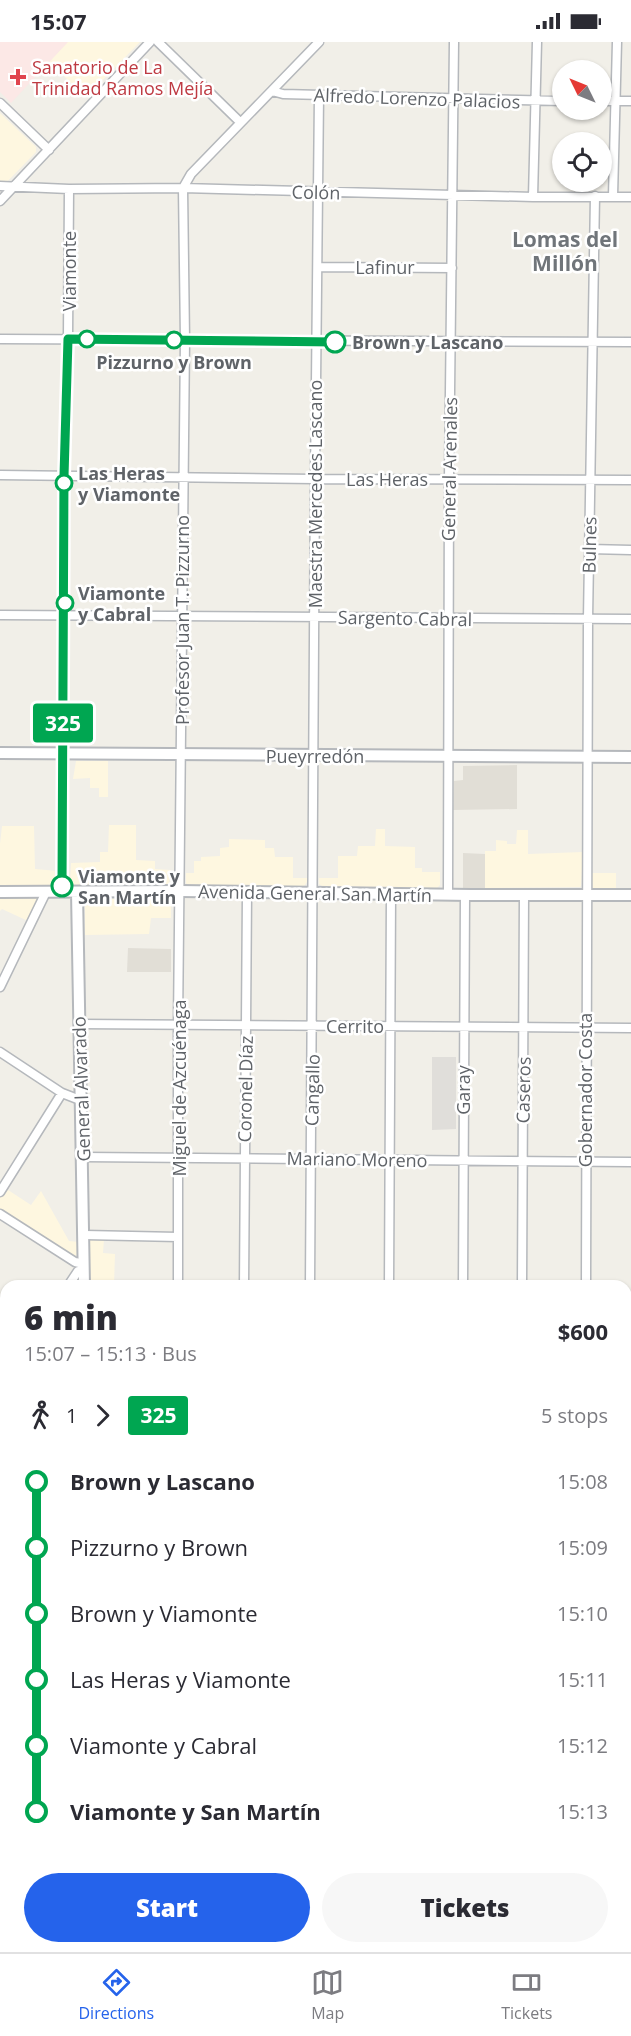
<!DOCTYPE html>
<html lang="en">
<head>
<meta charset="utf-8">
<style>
  :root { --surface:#fff; --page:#f7f7f7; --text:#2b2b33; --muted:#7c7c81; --line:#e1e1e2; --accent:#2563eb }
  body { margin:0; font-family:"Open Sans",sans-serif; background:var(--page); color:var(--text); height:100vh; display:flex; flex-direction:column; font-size:22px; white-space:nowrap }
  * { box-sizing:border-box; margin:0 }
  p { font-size:20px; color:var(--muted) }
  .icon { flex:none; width:33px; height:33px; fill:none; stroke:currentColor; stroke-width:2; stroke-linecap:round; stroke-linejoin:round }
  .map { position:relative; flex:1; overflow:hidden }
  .drawer { position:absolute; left:0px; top:1238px; width:632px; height:674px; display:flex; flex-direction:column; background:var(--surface); border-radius:18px 18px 0 0; box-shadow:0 2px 4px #0004 }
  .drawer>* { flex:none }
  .badge { padding:0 12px; border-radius:4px; font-size:21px; line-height:39px }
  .needle { width:39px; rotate:313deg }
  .controls { position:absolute; left:552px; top:18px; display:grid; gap:12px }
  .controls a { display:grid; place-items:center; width:60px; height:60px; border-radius:50%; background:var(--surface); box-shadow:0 2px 4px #0004; font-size:30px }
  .map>.badge { position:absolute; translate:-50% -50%; box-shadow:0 0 0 3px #fff }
  .legs { display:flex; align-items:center; gap:9px; height:66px; padding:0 24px; font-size:20px }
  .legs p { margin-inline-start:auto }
  .summary { display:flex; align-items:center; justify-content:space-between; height:102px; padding:0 24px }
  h1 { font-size:33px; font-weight:800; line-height:45px }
  .action { display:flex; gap:12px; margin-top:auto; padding:12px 24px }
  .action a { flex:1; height:69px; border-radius:36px; background:var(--accent); color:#fff; font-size:24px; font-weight:800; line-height:69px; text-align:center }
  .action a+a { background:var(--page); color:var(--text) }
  ul { padding:0 24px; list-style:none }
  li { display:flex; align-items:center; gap:21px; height:66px; font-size:22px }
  li i { display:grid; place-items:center; width:9px; height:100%; margin:0 8px; background:currentColor }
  li i::after { content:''; width:15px; height:15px; margin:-8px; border:4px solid; border-radius:50%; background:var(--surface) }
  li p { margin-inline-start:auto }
  li:first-child i { background:linear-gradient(#0000 50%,currentColor 0) }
  li:last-child i { background:linear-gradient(currentColor 50%,#0000 0) }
  .status { display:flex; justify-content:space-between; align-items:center; height:42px; padding:0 30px; background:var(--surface); direction:ltr }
  .status svg { height:16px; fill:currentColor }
  .menu { display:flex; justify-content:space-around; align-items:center; height:84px; border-top:2px solid var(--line); background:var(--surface); font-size:16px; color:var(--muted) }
  .menu a { display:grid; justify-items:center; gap:3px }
  .menu .active { color:var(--accent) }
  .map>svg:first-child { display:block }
  .commercial { fill:#fef7e0 }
  .industrial { fill:#e0deda }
  .education { fill:#e1ded6 }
  .medical { fill:#fce8e6 }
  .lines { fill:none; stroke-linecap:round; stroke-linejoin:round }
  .minor-casing { stroke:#b5b8bc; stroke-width:11 }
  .tertiary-casing { stroke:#b5b8bc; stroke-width:14 }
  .secondary-casing { stroke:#b6babf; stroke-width:15 }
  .minor { stroke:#fff; stroke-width:8 }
  .tertiary { stroke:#fff; stroke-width:10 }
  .secondary { stroke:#fff; stroke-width:12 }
  .line-1-casing { stroke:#fff; stroke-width:14 }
  .line-1 { stroke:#00a651; stroke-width:9 }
  .health-dot { fill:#e0444e; stroke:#fff; stroke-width:2 }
  .stop-1-dot { fill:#fff; stroke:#00a651; stroke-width:3 }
  .labels { text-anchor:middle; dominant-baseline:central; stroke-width:5; stroke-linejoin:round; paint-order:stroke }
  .health-label { font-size:18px; fill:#be3a42; stroke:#fff; text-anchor:start }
  .street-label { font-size:18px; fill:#5f6368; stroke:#fff }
  .stop-label { font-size:18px; font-weight:bold; fill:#5f6368; stroke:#fff; text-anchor:start }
  .quarter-label { font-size:21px; font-weight:bold; fill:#70757a; stroke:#fff }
</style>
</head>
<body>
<div class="status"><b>15:07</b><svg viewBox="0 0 49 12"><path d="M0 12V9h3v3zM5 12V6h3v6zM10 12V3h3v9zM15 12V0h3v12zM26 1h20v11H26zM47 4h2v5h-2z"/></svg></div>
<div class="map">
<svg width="631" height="1910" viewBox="0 0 631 1910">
  <rect width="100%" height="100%" fill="#f1efe8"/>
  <path class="commercial" d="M 67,0 L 140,0 L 86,55 L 49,20 Z
    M 0,71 L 36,105 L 36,110 L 0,147 Z
    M 76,719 L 108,719 L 108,755 L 99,755 L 99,746 L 90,746 L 90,736 L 73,737 Z
    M 109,783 L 136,783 L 136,818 L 155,819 L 155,827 L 171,828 L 169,842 L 74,843 L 70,840 L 71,821 L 100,820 L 100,810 L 108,810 Z
    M 2,784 L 34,784 L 35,827 L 58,829 L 58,842 L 55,846 L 0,847 L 0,802 Z
    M 376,787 L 385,787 L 385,804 L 415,805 L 415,826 L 422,826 L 422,830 L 440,830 L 440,843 L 437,846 L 322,844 L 319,842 L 319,836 L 338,836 L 338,814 L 357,814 L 358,804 L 375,804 Z
    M 517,788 L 528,788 L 528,812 L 583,810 L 581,844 L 580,845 L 485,846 L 485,809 L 496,809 L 496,798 L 507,799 L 507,802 L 516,802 Z
    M 229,797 L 265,798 L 265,806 L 274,806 L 275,815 L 293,815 L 293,836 L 307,836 L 307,840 L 304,844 L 188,844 L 186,841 L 186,831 L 194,831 L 194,819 L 201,819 L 201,815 L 220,814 L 220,806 L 229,805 Z
    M 591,831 L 616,831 L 616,850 L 593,849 Z
    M 0,853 L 37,853 L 39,857 L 28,879 L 2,867 L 0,869 Z
    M 89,857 L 168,857 L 171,860 L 171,876 L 151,876 L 149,892 L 85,893 L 85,859 Z
    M 5,1146 L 31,1163 L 41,1149 L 69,1199 L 79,1200 L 78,1213 L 74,1214 L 0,1167 L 0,1154 Z
    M 93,1197 L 104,1197 L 103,1211 L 115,1212 L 114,1243 L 87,1243 L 87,1200 Z
    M 0,1290 L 6,1294 L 6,1331 L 0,1337 Z
    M 0,1366 L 6,1370 L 6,1434 L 0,1430 Z
    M 626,1795 L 631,1799 L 631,1865 L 626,1866 Z"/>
  <path class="industrial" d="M 432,1015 L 456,1015 L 456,1087 L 432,1088 Z
    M 6,1624 L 6,1701 L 0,1698 L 0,1633 Z"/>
  <path class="education" d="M 517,723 L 517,767 L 453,768 L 454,739 L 463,738 L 463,724 Z
    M 463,811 L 485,812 L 485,846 L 463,847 Z
    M 128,906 L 171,907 L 171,930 L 127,930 Z"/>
  <path class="medical" d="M 0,0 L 68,0 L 11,61 L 0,50 Z"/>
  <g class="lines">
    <defs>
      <path id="minor" d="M 158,0 L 240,80
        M 272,49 L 283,52 L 562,59
        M 602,59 L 631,59
        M 0,61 L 49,108
        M 0,144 L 69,147 L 183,146 L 533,155 L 631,155
        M 613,154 L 617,0
        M 533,155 L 537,0
        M 0,159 L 150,0
        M 318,225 L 452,226
        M 0,297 L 631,300
        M 0,433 L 315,437 L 631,438
        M 589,507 L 631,508
        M 0,573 L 631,577
        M 62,850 L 65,434 L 68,297 L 69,147
        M 448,853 L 449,437 L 454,0
        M 0,945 L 46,850
        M 79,982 L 631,986
        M 0,1010 L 62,1051 L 80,1058
        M 83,1115 L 631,1120
        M 0,1150 L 62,1051
        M 0,1172 L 75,1220 L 84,1222
        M 85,1193 L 178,1195
        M 68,1244 L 78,1229 L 84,1229
        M 178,1244 L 178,983 L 185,298 L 183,146 L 191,132 L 319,0
        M 244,1244 L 247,851
        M 310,1244 L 315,437 L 319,53
        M 389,1244 L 391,853
        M 463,1244 L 465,853
        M 522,1244 L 524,853
        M 586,1244 L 588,577 L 595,154
        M 626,1277 L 631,1277
        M 0,1348 L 6,1339
        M 626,1431 L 631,1431
        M 0,1546 L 6,1537
        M 626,1568 L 631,1568
        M 0,1701 L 6,1705
        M 626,1704 L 631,1704
        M 0,1732 L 6,1722
        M 626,1868 L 631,1867
        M 0,1872 L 6,1875
        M 53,1905 L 61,1910
        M 324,1905 L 325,1910
        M 427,1905 L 427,1910
        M 525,1905 L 525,1910
        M 623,1905 L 624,1910
        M 14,1910 L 17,1905"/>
      <path id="tertiary" d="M 0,711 L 631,715
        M 0,850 L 180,849 L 471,853 L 631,853
        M 77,850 L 84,1244
        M 120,1905 L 121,1910
        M 226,1905 L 227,1910"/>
      <path id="secondary" d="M 0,1354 L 6,1357
        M 626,1786 L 631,1790"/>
    </defs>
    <use href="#minor" class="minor-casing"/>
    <use href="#tertiary" class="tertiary-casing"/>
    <use href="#secondary" class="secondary-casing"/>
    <use href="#minor" class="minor"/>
    <use href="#tertiary" class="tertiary"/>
    <use href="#secondary" class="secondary"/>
  </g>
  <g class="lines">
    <defs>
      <path id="line-1" d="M 62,844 L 64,434 L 68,297 L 335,300"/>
    </defs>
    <use href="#line-1" class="line-1-casing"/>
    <use href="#line-1" class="line-1"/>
  </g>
  <path class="health-dot" d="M15 26h6v6h6v6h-6v6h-6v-6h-6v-6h6z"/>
  <g class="stop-1-dot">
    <circle cx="87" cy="297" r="8"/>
    <circle cx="174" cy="298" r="8"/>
    <circle cx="335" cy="300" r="10"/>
    <circle cx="64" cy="441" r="8"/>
    <circle cx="65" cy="561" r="8"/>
    <circle cx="62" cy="844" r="10"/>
  </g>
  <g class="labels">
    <g class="health-label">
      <text x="32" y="25">Sanatorio de La<tspan x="32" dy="21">Trinidad Ramos Mejía</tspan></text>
    </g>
    <g class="street-label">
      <text transform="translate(417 56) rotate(2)">Alfredo Lorenzo Palacios</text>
      <text transform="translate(316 150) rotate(1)">Colón</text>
      <text x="385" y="225">Lafinur</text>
      <text transform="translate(69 229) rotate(-90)">Viamonte</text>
      <text transform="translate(449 427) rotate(-89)">General Arenales</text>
      <text x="387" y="437">Las Heras</text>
      <text transform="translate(315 452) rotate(-90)">Maestra Mercedes Lascano</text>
      <text transform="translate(589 503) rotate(-89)">Bulnes</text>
      <text transform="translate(405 576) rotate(1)">Sargento Cabral</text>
      <text transform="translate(182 578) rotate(-90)">Profesor Juan T. Pizzurno</text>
      <text x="315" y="714">Pueyrredón</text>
      <text transform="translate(315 851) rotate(1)">Avenida General San Martín</text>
      <text x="355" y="984">Cerrito</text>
      <text transform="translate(179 1046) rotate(-90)">Miguel de Azcuénaga</text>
      <text transform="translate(81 1047) rotate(-92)">General Alvarado</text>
      <text transform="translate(245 1047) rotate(-89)">Coronel Díaz</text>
      <text transform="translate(312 1048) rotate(-89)">Cangallo</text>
      <text transform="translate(463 1048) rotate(-90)">Garay</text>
      <text transform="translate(523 1048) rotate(-89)">Caseros</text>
      <text transform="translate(585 1048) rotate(-90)">Gobernador Costa</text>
      <text transform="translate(357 1117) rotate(1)">Mariano Moreno</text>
    </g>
    <g class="stop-label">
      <text x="352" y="300">Brown y Lascano</text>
      <text x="174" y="320" text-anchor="middle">Pizzurno y Brown</text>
      <text x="78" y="431">Las Heras<tspan x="78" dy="21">y Viamonte</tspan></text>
      <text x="78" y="551">Viamonte<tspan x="78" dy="21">y Cabral</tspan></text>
      <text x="78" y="834">Viamonte y<tspan x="78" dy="21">San Martín</tspan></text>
    </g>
    <g class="quarter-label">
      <text x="565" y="197">Lomas del<tspan x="565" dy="24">Millón</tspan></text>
    </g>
  </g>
</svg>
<div class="controls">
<a><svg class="needle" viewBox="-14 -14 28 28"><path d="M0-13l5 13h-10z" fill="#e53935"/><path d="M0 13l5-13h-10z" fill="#7c7c81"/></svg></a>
<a><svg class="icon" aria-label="locate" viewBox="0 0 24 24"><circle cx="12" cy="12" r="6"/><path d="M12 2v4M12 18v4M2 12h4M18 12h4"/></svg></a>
</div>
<b class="badge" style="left:63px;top:681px;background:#00a651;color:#fff">325</b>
<section class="drawer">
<div class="summary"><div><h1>6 min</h1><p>15:07 – 15:13 · Bus</p></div><b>$600</b></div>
<div class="legs"><svg class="icon" aria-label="walk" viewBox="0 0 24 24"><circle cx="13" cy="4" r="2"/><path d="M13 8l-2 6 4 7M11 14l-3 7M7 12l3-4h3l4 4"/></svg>1<svg class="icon" aria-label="forward" viewBox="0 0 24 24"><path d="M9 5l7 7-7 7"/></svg><b class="badge" style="background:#00a651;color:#fff">325</b><p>5 stops</p></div>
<ul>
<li><i style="color:#00a651"></i><b>Brown y Lascano</b><p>15:08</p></li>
<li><i style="color:#00a651"></i><span>Pizzurno y Brown</span><p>15:09</p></li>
<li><i style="color:#00a651"></i><span>Brown y Viamonte</span><p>15:10</p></li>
<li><i style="color:#00a651"></i><span>Las Heras y Viamonte</span><p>15:11</p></li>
<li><i style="color:#00a651"></i><span>Viamonte y Cabral</span><p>15:12</p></li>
<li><i style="color:#00a651"></i><b>Viamonte y San Martín</b><p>15:13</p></li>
</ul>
<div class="action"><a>Start</a><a>Tickets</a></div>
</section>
</div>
<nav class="menu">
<a class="active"><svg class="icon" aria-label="directions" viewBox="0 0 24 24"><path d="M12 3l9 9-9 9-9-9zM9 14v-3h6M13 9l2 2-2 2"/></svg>Directions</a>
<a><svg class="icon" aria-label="map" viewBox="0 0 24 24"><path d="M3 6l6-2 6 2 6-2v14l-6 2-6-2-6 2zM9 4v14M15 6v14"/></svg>Map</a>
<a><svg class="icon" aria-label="tickets" viewBox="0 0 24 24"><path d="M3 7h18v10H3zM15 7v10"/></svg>Tickets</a>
</nav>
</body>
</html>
